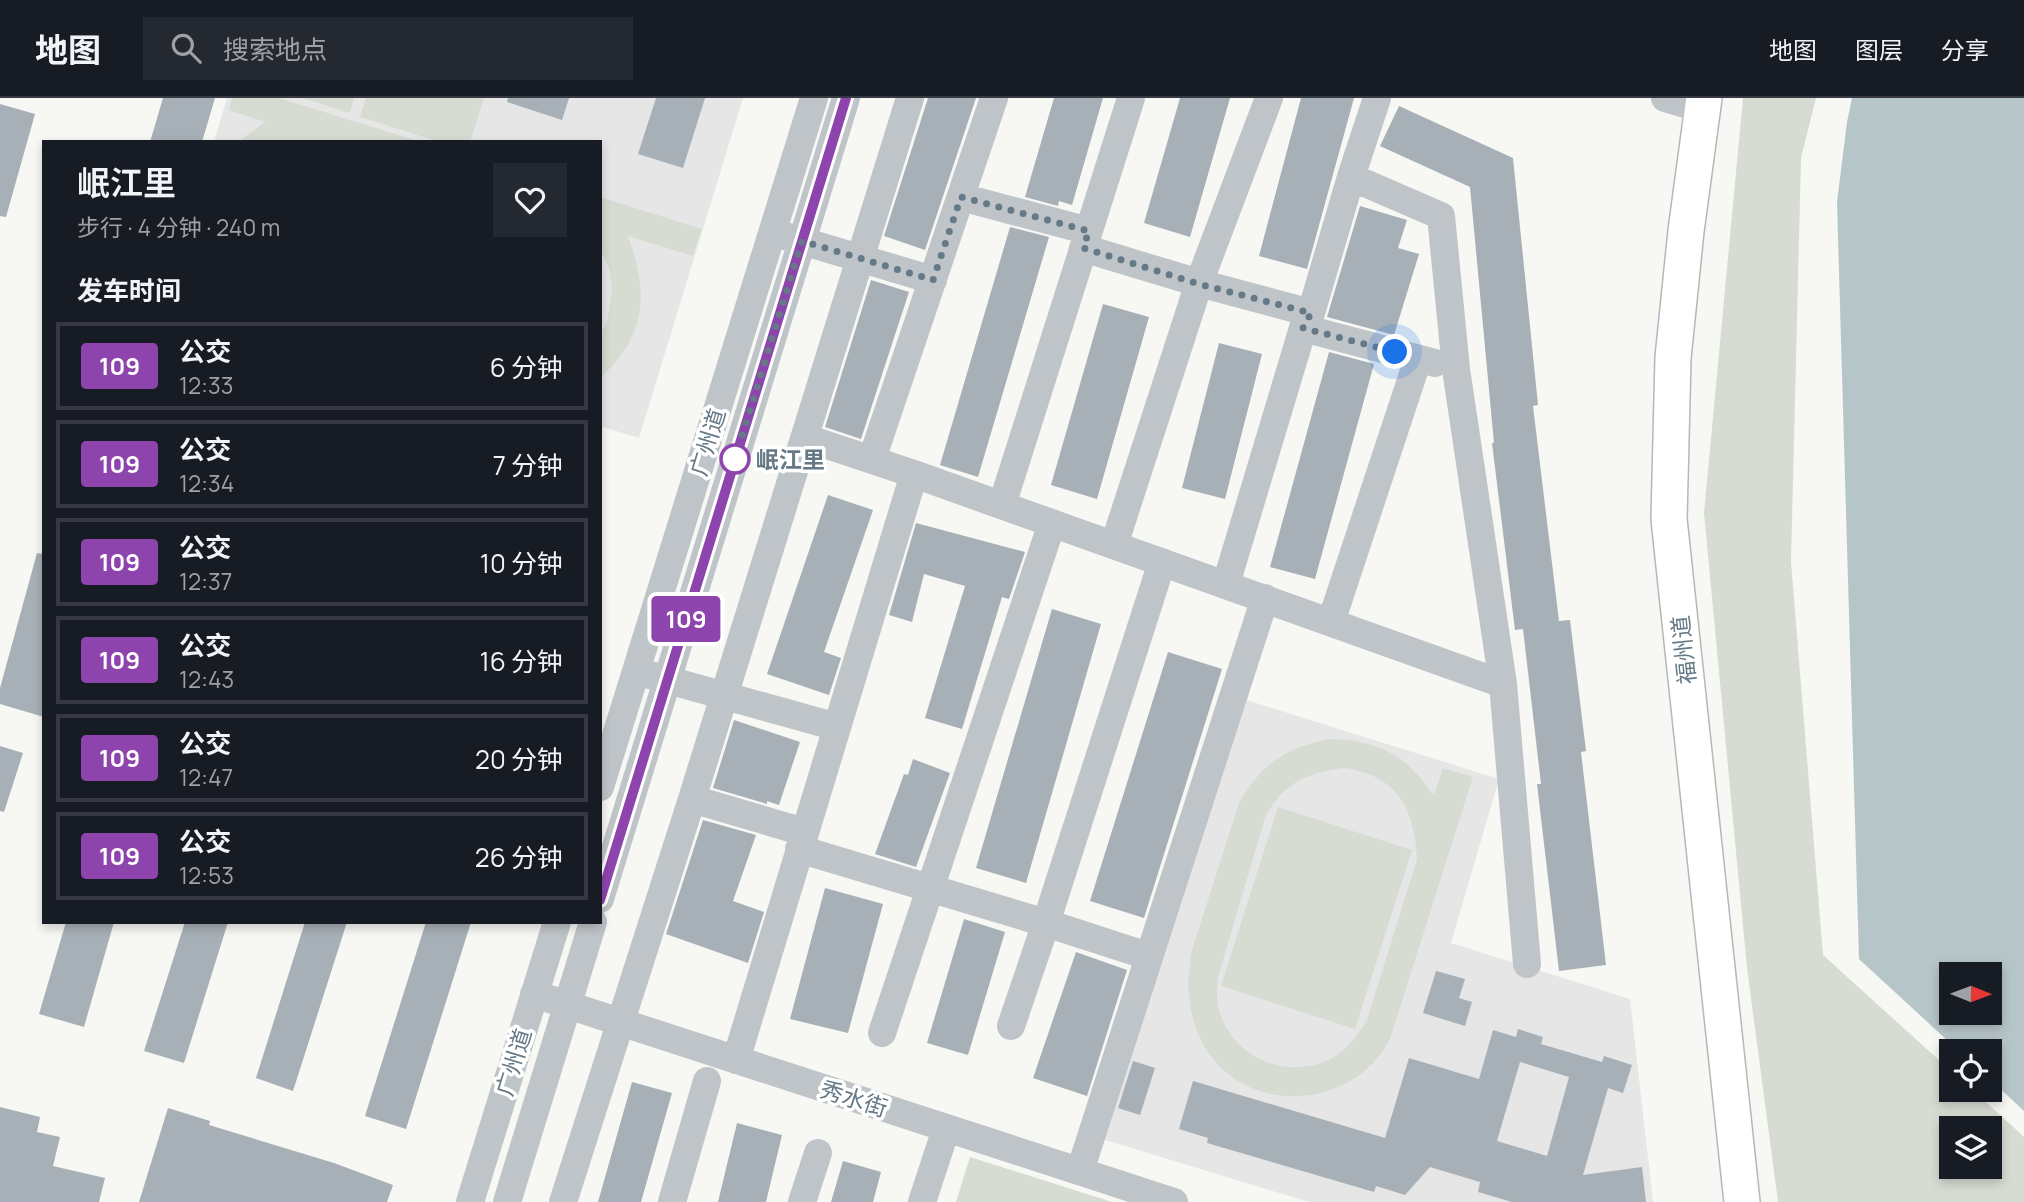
<!DOCTYPE html>
<html lang="zh">
<head>
<meta charset="utf-8">
<style>
  :root { --surface:#171b24; --page:#242831; --text:#f1f3f6; --muted:#9ea1a6; --line:#363941 }
  body { margin:0; font-family:Manrope,"Noto Sans SC",sans-serif; background:var(--page); color:var(--text); height:100vh; display:flex; flex-direction:column; font-size:26px; white-space:nowrap }
  * { box-sizing:border-box; margin:0 }
  p { font-size:23px; color:var(--muted) }
  .icon { flex:none; width:38px; height:38px; fill:none; stroke:currentColor; stroke-width:2; stroke-linecap:round; stroke-linejoin:round }
  .map { position:relative; flex:1; overflow:hidden }
  .drawer { position:absolute; left:42px; top:42px; width:560px; height:784px; display:flex; flex-direction:column; background:var(--surface); border-radius:0px; box-shadow:0 4px 10px #0003 }
  .drawer>* { flex:none }
  .badge { padding:0 14px; border-radius:5px; font-size:24px; line-height:46px }
  .needle { width:46px; rotate:91deg }
  .controls { position:absolute; left:1939px; top:864px; display:grid; gap:14px }
  .controls a { display:grid; place-items:center; width:63px; height:63px; border-radius:0px; background:var(--surface); box-shadow:0 4px 10px #0003; font-size:35px }
  .you { position:absolute; width:35px; height:35px; margin:-18px; border:5px solid #fff; border-radius:50%; background:#1a73e8; box-shadow:0 0 0 10px #1a73e833 }
  .map>.badge { position:absolute; translate:-50% -50%; box-shadow:0 0 0 4px #fff }
  h2 { padding:0 35px; font-size:26px; line-height:63px }
  .round { display:grid; place-items:center; flex:none; width:74px; height:74px; border-radius:0px; background:var(--page) }
  .summary { display:flex; align-items:center; justify-content:space-between; height:119px; padding:0 35px }
  h1 { font-size:33px; font-weight:600; line-height:52px }
  ul { padding:0; list-style:none }
  li { display:flex; align-items:center; gap:21px; height:88px; margin:0 14px 10px; padding:0 21px; border:4px solid var(--line); border-radius:0px }
  li div { flex:1 }
  li b { display:block; font-size:26px }
  li em { font-style:normal }
  li .badge { min-width:77px; font-weight:700; text-align:center }
  header { display:flex; align-items:center; gap:42px; box-sizing:border-box; height:98px; padding:0 35px; background:var(--surface); border-bottom:2px solid var(--line) }
  header strong { font-size:33px }
  nav { display:flex; gap:38px; margin-inline-start:auto; font-size:24px }
  .search { width:490px; height:63px; background:var(--page); display:flex; align-items:center; gap:18px; box-sizing:border-box; padding:0 24px; border-radius:0px; color:var(--muted); font-size:26px }
  .map>svg:first-child { display:block }
  .built { fill:#e5e6e5 }
  .green { fill:#d7dcd3; fill-rule:evenodd }
  .water { fill:#b6c5c8; fill-rule:evenodd }
  .building { fill:#a7b0b6; fill-rule:evenodd }
  .lines { fill:none; stroke-linecap:round; stroke-linejoin:round }
  .major-casing { stroke:#b3b8bc; stroke-width:38 }
  .minor { stroke:#bfc4c8; stroke-width:28 }
  .major { stroke:#fff; stroke-width:35 }
  .line-casing { stroke:#fff; stroke-width:16 }
  .line { stroke:#8e44ad; stroke-width:10 }
  .walk { stroke:#657986; stroke-width:7; stroke-dasharray:0 12.6 }
  .stop-dot { fill:#fff; stroke:#8e44ad; stroke-width:3.5 }
  .labels { text-anchor:middle; dominant-baseline:central; stroke-width:7; stroke-linejoin:round; paint-order:stroke }
  .street-label { font-size:23px; fill:#657986; stroke:#fff }
  .stop-label { font-size:23px; font-weight:bold; fill:#657986; stroke:#fff; text-anchor:start }
</style>
</head>
<body>
<header>
<strong>地图</strong>
<div class="search"><svg class="icon" aria-label="search" viewBox="0 0 24 24"><circle cx="10" cy="10" r="6"/><path d="M15 15l6 6"/></svg>搜索地点</div>
<nav><a>地图</a><a>图层</a><a>分享</a></nav>
</header>
<div class="map">
<svg width="2024" height="1104" viewBox="0 0 2024 1104">
  <rect width="100%" height="100%" fill="#f7f7f4"/>
  <path class="built" d="M 227,0 L 743,0 L 639,340 L 600,328 L 600,44 L 214,44 Z
    M 1240,600 L 1499,681 L 1451,845 L 1630,901 L 1653,1104 L 1309,1104 L 1102,1041 Z"/>
  <path class="green" d="M 232,0 L 279,0 L 421,44 L 238,44 L 265,24 L 229,12 Z
    M 302,0 L 354,0 L 350,15 Z
    M 366,0 L 484,0 L 470,44 L 440,44 L 360,19 Z
    M 1743,0 L 1816,0 L 1801,60 L 1791,464 L 1823,857 L 1951,973 L 1951,992 L 1973,992 L 2024,1039 L 2024,1104 L 1778,1104 L 1747,870 L 1704,415 ZM 1951,1031 L 1990,1031 L 1990,1069 L 1951,1069 Z
    M 600,99 L 702,131 L 693,158 L 628,138 C 649,194 647,238 600,280 L 600,238 L 608,221 L 612,191 L 609,170 L 600,151 Z
    M 1331,641 C 1380,643 1406,657 1434,698 L 1443,670 L 1473,679 L 1390,941 C 1377,966 1357,983 1330,992 C 1281,1009 1225,991 1201,942 C 1187,914 1186,883 1192,852 L 1239,705 C 1263,664 1286,649 1331,641 ZM 1343,670 C 1397,677 1414,709 1417,761 L 1367,922 C 1358,937 1348,950 1334,959 C 1289,984 1233,961 1219,912 C 1216,901 1217,890 1218,879 L 1265,720 C 1282,686 1306,675 1343,670 Z
    M 1278,709 L 1412,752 L 1355,931 L 1221,888 Z
    M 970,1059 L 1112,1104 L 956,1104 Z"/>
  <path class="water" d="M 1852,0 L 2024,0 L 2024,1013 L 1990,981 L 1990,954 L 1960,954 L 1859,861 L 1837,104 L 1847,24 ZM 1951,877 L 1990,877 L 1990,915 L 1951,915 Z"/>
  <path class="building" d="M 163,0 L 215,0 L 202,44 L 150,44 Z
    M 508,0 L 569,0 L 562,22 L 507,4 Z
    M 656,0 L 705,0 L 683,70 L 638,56 Z
    M 928,0 L 976,0 L 925,152 L 884,138 Z
    M 1054,0 L 1103,0 L 1072,107 L 1059,103 L 1058,108 L 1025,99 Z
    M 1180,0 L 1230,0 L 1190,139 L 1144,125 Z
    M 1301,0 L 1354,0 L 1307,171 L 1259,158 Z
    M 0,6 L 35,16 L 6,119 L 0,118 Z
    M 1399,8 L 1513,60 L 1538,307 L 1533,308 L 1559,523 L 1570,522 L 1586,653 L 1581,654 L 1606,867 L 1559,873 L 1537,686 L 1541,686 L 1523,531 L 1515,532 L 1492,345 L 1494,345 L 1470,89 L 1380,48 Z
    M 1360,108 L 1407,122 L 1398,150 L 1419,156 L 1394,237 L 1327,219 Z
    M 1010,129 L 1049,139 L 978,379 L 940,367 Z
    M 871,182 L 909,194 L 861,341 L 825,329 Z
    M 1103,206 L 1149,219 L 1097,401 L 1051,387 Z
    M 1219,245 L 1262,256 L 1225,401 L 1182,390 Z
    M 1329,254 L 1374,266 L 1315,481 L 1270,469 Z
    M 828,397 L 873,412 L 824,554 L 841,560 L 829,597 L 767,576 Z
    M 916,425 L 1025,454 L 1009,501 L 1002,499 L 962,631 L 925,620 L 965,488 L 924,476 L 912,524 L 889,517 Z
    M 37,455 L 44,456 L 44,619 L 0,606 L 0,590 Z
    M 1052,511 L 1101,526 L 1026,785 L 976,770 Z
    M 1168,554 L 1222,571 L 1144,820 L 1090,803 Z
    M 734,622 L 800,644 L 779,707 L 767,703 L 767,706 L 713,690 Z
    M 0,648 L 23,655 L 4,714 L 0,713 Z
    M 913,661 L 950,675 L 916,769 L 875,756 L 904,676 L 908,677 Z
    M 703,722 L 756,737 L 733,803 L 764,814 L 748,865 L 666,836 Z
    M 825,790 L 883,806 L 848,935 L 790,921 Z
    M 964,821 L 1005,834 L 968,957 L 927,945 Z
    M 66,824 L 114,824 L 84,929 L 39,916 Z
    M 185,824 L 228,824 L 184,965 L 144,953 Z
    M 305,824 L 347,824 L 293,993 L 256,980 Z
    M 426,824 L 471,824 L 406,1031 L 365,1018 Z
    M 1076,854 L 1127,872 L 1087,998 L 1033,980 Z
    M 1436,873 L 1465,881 L 1459,900 L 1472,904 L 1465,928 L 1423,915 Z
    M 1518,931 L 1543,939 L 1541,946 L 1602,964 L 1604,958 L 1632,967 L 1623,995 L 1608,990 L 1583,1077 L 1642,1069 L 1646,1104 L 1512,1104 L 1478,1094 L 1480,1084 L 1430,1069 L 1405,1097 L 1376,1088 L 1374,1094 L 1207,1045 L 1208,1040 L 1179,1031 L 1193,983 L 1385,1040 L 1409,960 L 1479,981 L 1493,932 L 1516,939 ZM 1520,964 L 1569,979 L 1547,1058 L 1497,1043 Z
    M 1133,963 L 1155,970 L 1140,1017 L 1118,1010 Z
    M 632,984 L 672,995 L 641,1104 L 598,1104 Z
    M 0,1009 L 40,1019 L 37,1034 L 60,1039 L 53,1068 L 105,1080 L 99,1104 L 0,1104 Z
    M 168,1010 L 210,1023 L 209,1027 L 334,1065 L 393,1087 L 387,1104 L 139,1104 Z
    M 737,1025 L 782,1037 L 766,1104 L 718,1104 Z
    M 843,1063 L 881,1074 L 873,1104 L 831,1104 Z"/>
  <g class="lines">
    <defs>
      <path id="major" d="M 1704,0 L 1686,133 L 1673,260 L 1669,421 L 1742,1104"/>
    </defs>
    <use href="#major" class="major-casing"/>
    <path class="minor" d="M 1665,0 L 1703,11
      M 1351,79 L 1441,118 L 1456,271 L 1503,586 L 1527,866
      M 961,99 L 1089,133
      M 785,138 L 933,182
      M 1083,150 L 1199,185 L 1311,215
      M 1303,230 L 1435,265
      M 806,340 L 914,376 L 1503,586
      M 872,361 L 994,0
      M 1002,407 L 1131,0
      M 1114,447 L 1199,185 L 1269,0
      M 1226,486 L 1303,230 L 1311,215 L 1351,79 L 1377,0
      M 1331,524 L 1418,261
      M 650,577 L 837,629
      M 600,689 L 814,0
      M 692,701 L 804,734
      M 799,751 L 1046,825 L 1148,858
      M 600,801 L 846,0
      M 534,896 L 1174,1104
      M 1011,928 L 1046,825 L 1162,464
      M 882,935 L 1052,425
      M 736,962 L 914,376
      M 1080,1073 L 1265,500
      M 470,1104 L 557,824
      M 507,1104 L 593,824
      M 563,1104 L 692,701 L 910,0
      M 672,1104 L 707,983
      M 802,1104 L 818,1055
      M 922,1104 L 946,1031"/>
    <use href="#major" class="major"/>
  </g>
  <g class="lines">
    <defs>
      <path id="line" d="M 600,802 L 846,0"/>
    </defs>
    <use href="#line" class="line-casing"/>
    <use href="#line" class="line"/>
    <path class="walk" d="M 735,361 L 802,143 L 933,182 L 961,99 L 1089,133 L 1083,150 L 1199,186 L 1311,215 L 1303,230 L 1395,254"/>
  </g>
  <circle class="stop-dot" cx="735" cy="361" r="14"/>
  <g class="labels">
    <g class="street-label">
      <text transform="translate(707 344) rotate(-73)">广州道</text>
      <text transform="translate(1683 552) rotate(-96)">福州道</text>
      <text transform="translate(513 964) rotate(-73)">广州道</text>
      <text transform="translate(854 1000) rotate(18)">秀水街</text>
    </g>
    <g class="stop-label">
      <text x="756" y="361">岷江里</text>
    </g>
  </g>
</svg>
<div class="controls">
<a><svg class="needle" viewBox="-14 -14 28 28"><path d="M0-13l5 13h-10z" fill="#e53935"/><path d="M0 13l5-13h-10z" fill="#9ea1a6"/></svg></a>
<a><svg class="icon" aria-label="locate" viewBox="0 0 24 24"><circle cx="12" cy="12" r="6"/><path d="M12 2v4M12 18v4M2 12h4M18 12h4"/></svg></a>
<a><svg class="icon" aria-label="layers" viewBox="0 0 24 24"><path d="M12 4l9 5-9 5-9-5zM3 14l9 5 9-5"/></svg></a>
</div>
<div class="you" style="left:1395px;top:254px"></div>
<b class="badge" style="left:686px;top:521px;background:#8e44ad;color:#fff">109</b>
<section class="drawer">
<div class="summary"><div><h1>岷江里</h1><p>步行 · 4 分钟 · 240 m</p></div><a class="round"><svg class="icon" aria-label="heart" viewBox="0 0 24 24"><path d="M12 20l-8-8c-3-5 5-10 8-4 3-6 11-1 8 4z"/></svg></a></div>
<h2>发车时间</h2>
<ul>
<li><span class="badge" style="background:#8e44ad;color:#fff">109</span><div><b>公交</b><p>12:33</p></div><em>6 分钟</em></li>
<li><span class="badge" style="background:#8e44ad;color:#fff">109</span><div><b>公交</b><p>12:34</p></div><em>7 分钟</em></li>
<li><span class="badge" style="background:#8e44ad;color:#fff">109</span><div><b>公交</b><p>12:37</p></div><em>10 分钟</em></li>
<li><span class="badge" style="background:#8e44ad;color:#fff">109</span><div><b>公交</b><p>12:43</p></div><em>16 分钟</em></li>
<li><span class="badge" style="background:#8e44ad;color:#fff">109</span><div><b>公交</b><p>12:47</p></div><em>20 分钟</em></li>
<li><span class="badge" style="background:#8e44ad;color:#fff">109</span><div><b>公交</b><p>12:53</p></div><em>26 分钟</em></li>
</ul>
</section>
</div>
</body>
</html>
